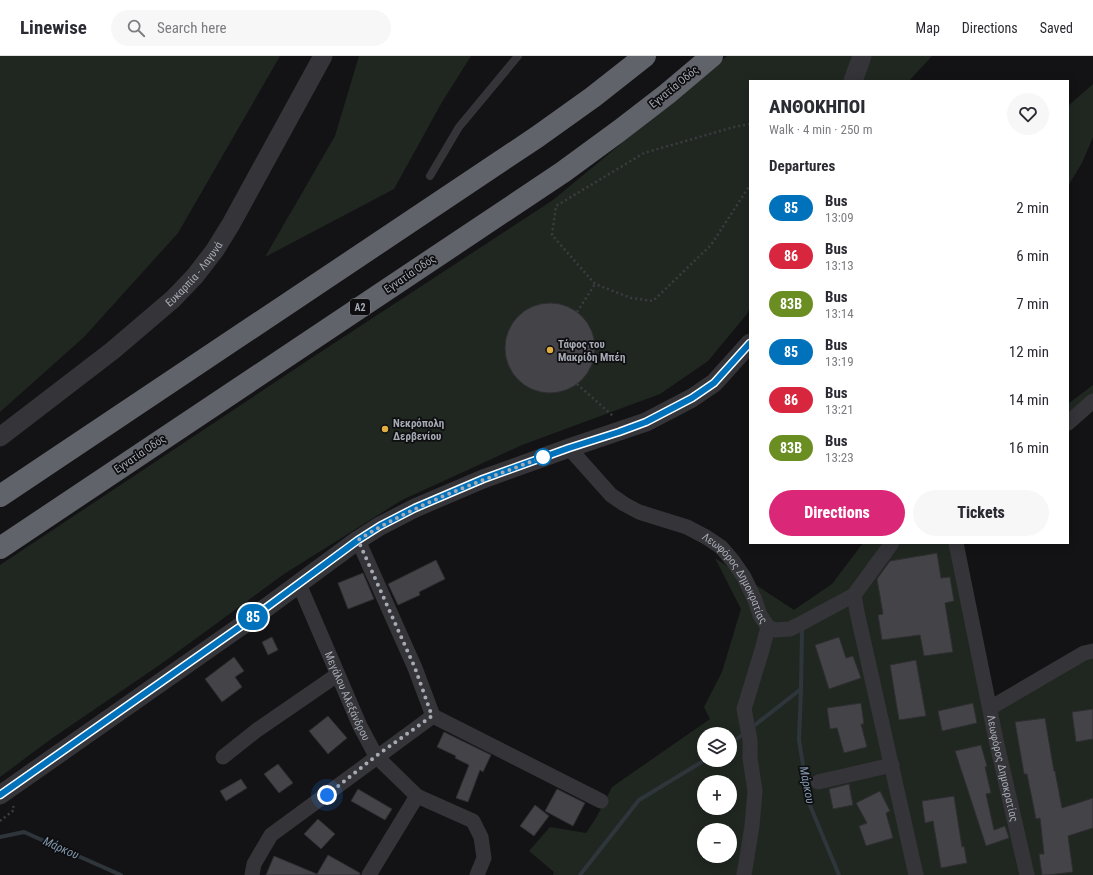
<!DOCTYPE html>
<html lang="en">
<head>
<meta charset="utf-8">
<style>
  :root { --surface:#fff; --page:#f7f7f7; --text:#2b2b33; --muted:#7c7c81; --line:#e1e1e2; --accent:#db2777 }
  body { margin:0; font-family:"Roboto Condensed",sans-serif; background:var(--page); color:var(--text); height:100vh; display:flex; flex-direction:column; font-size:15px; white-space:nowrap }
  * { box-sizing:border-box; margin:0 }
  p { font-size:13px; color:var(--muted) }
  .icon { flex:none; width:22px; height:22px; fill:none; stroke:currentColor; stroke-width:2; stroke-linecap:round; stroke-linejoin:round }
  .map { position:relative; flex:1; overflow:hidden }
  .details { position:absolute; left:749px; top:24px; width:320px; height:464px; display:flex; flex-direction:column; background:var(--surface); border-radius:0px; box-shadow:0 2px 10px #0003 }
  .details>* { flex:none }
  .badge { padding:0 8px; border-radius:13px; font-size:14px; line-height:26px }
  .controls { position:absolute; left:697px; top:671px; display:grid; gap:8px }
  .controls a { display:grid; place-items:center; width:40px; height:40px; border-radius:50%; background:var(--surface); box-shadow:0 2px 10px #0003; font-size:20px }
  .you { position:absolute; width:20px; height:20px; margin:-10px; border:3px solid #fff; border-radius:50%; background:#1a73e8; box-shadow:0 0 0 6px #1a73e833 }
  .map>.badge { position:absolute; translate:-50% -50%; box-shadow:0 0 0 2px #fff }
  h2 { padding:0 20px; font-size:15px; line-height:36px }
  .round { display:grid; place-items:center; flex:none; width:42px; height:42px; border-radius:21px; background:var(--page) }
  .headline { display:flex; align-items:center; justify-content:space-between; height:68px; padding:0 20px }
  h1 { font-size:19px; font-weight:800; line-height:30px }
  .cta { display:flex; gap:8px; margin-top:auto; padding:8px 20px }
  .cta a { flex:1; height:46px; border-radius:24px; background:var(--accent); color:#fff; font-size:16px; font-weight:800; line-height:46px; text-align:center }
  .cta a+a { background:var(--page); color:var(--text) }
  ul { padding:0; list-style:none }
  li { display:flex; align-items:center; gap:12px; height:48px; padding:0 20px }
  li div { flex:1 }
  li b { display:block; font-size:15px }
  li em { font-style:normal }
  li .badge { min-width:44px; font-weight:700; text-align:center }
  header { display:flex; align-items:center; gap:24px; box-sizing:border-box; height:56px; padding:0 20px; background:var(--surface); border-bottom:1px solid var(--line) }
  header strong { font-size:19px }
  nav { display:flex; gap:22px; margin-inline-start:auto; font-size:14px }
  .search { width:280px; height:36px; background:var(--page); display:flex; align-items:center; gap:10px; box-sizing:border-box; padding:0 14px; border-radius:22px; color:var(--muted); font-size:15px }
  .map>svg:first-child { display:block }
  .green { fill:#202721; fill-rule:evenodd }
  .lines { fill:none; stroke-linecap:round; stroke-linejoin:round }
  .stream { stroke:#2e363c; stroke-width:4 }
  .building { fill:#434348; stroke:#2e2e31 }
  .path { stroke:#3b3c40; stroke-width:2.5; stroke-dasharray:2 3; stroke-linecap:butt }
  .service { stroke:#353539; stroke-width:8 }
  .minor { stroke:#353539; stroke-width:15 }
  .tertiary { stroke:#353539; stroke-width:19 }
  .motorway { stroke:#61636a; stroke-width:22 }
  .line-casing { stroke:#fff; stroke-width:9 }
  .line { stroke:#0072bc; stroke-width:6 }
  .walk { stroke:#a6aab4; stroke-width:4; stroke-dasharray:0 7.2 }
  .poi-dot { fill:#e0ad40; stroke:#0e0e10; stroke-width:1.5 }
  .stop-dot { fill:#fff; stroke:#0072bc; stroke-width:2 }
  .labels { text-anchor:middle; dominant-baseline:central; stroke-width:3.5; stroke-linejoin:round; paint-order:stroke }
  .shield { fill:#0e0e10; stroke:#787b83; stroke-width:1 }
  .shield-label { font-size:10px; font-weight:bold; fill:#a6aab4 }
  .street-label { font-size:11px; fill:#a6aab4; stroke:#0e0e10 }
  .poi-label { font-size:11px; font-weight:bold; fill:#a6aab4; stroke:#0e0e10; text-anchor:start }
  .water-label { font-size:12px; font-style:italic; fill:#8097ac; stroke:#0e0e10 }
</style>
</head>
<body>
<header>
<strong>Linewise</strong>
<div class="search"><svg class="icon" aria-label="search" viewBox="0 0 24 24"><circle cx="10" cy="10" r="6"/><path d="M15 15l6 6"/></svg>Search here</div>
<nav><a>Map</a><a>Directions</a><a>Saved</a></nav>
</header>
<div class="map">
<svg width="1093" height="819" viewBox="0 0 1093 819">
  <rect width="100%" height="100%" fill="#131315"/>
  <path class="green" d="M 0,0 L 280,0 L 178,177 L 84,281 L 0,356 Z
    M 359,0 L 471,0 L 442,46 L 394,133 L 265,201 L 335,80 Z
    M 727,0 L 932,0 L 909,25 L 750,25 L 750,251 L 747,258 L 708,305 L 660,338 L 522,389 L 402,444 L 284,518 L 161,608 L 51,683 L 0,721 L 0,509 L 307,305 L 553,144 Z
    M 1093,28 L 1093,81 L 1082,107 L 1068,130 L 1068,50 Z
    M 1093,329 L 1093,345 L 1068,367 L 1068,348 Z
    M 863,487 L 956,487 L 990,652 L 1093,592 L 1093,819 L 553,819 L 554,816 L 529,795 L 550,771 L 586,777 L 596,762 L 612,731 L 710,663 L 704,651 L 722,616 L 741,553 L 715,502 L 794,554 L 832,528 ZM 704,678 L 730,678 L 730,704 L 704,704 ZM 704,726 L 730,726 L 730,752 L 704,752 ZM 704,774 L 730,774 L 730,800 L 704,800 Z"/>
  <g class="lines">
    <path class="stream" d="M 801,633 L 799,684 L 809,747 L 839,819
      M 751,672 L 801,633 L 802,574
      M 730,688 L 746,676
      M 0,781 L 24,776 L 121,819
      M 580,819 L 639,744 L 705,704"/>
  </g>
  <path class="building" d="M505 292a45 45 0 1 1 90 0a45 45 0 1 1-90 0Z
    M 937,497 L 941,522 L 950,521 L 954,545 L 945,547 L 953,596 L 924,600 L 920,579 L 882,584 L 878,559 L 883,558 L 877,523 L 890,505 Z
    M 436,504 L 445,523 L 419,536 L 420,539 L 398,549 L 388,528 Z
    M 363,517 L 374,543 L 348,553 L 338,527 Z
    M 272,581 L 278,594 L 268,599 L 262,586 Z
    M 839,581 L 846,602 L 853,600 L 861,622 L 829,633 L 815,589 Z
    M 234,601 L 244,615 L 235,621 L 242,631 L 222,646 L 205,623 Z
    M 916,604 L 926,660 L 899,664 L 890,609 Z
    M 861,647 L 864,668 L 861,668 L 867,691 L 844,697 L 837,672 L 830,673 L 827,652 Z
    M 973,647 L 977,667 L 942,675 L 938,655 Z
    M 1093,653 L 1093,683 L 1076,686 L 1072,656 Z
    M 328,660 L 347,682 L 328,698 L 309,675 Z
    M 1045,662 L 1054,715 L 1055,715 L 1062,752 L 1093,742 L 1093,772 L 1068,780 L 1073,816 L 1049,819 L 1042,819 L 1039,798 L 1044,798 L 1040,762 L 1036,763 L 1027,718 L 1024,718 L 1015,666 Z
    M 444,676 L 491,699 L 483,716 L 480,714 L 468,746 L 456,742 L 469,709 L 455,702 L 456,700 L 437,691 Z
    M 981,689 L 987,710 L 985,711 L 991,737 L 986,738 L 994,774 L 1005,770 L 1009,782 L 986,790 L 955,695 Z
    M 278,708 L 293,727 L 279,737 L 264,718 Z
    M 241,723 L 247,732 L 226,745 L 220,735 Z
    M 849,728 L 853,749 L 833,753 L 829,733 Z
    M 358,733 L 392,753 L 385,764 L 351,745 Z
    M 557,733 L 585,747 L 573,770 L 545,755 Z
    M 880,735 L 890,755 L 886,757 L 893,782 L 866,790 L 859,770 L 867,767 L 856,747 Z
    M 954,740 L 962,791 L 964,790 L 967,807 L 941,812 L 933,765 L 925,767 L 922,745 Z
    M 535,749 L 549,760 L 534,780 L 520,770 Z
    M 318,763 L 335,778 L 321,793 L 304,778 Z
    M 328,799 L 360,817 L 360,819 L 266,819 L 274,800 L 317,818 Z"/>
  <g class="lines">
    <path class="path" d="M 750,68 L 734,71 L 644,97 L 556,150 L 552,179 L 595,228 L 631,242 L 653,245 L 711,189 L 750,129
      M 577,256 L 595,228
      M 577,328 L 613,360
      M 0,765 L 14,754 L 13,749"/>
    <path class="service" d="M 430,120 L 459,71 L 518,0"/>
    <g class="minor">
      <path d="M 1068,367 L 1093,345"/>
      <path id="s1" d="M 569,392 L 611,439 L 624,448 L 639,456 L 687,471 L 706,481 L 721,491 L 733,505 L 744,521 L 755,544 L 760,559 L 768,571 L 774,574 L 790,573 L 800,568 L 854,539 L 892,487"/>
      <path d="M 358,484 L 415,612 L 433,660"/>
      <path id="s2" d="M 956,487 L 996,684 L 1027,819"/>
      <path id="s3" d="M 299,528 L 360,670 L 376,700 L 417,740 L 473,765 L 481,781 L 484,802 L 477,819"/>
      <path d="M 854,539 L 857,556 L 916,819"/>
      <path d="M 990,652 L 1084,597 L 1093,595"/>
      <path d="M 433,660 L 601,745"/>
      <path d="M 223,701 L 257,674 L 337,619"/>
      <path d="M 818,726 L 892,709"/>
      <path d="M 252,819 L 254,808 L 271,779 L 433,660"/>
      <path d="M 369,819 L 417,740"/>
      <path d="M 744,819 L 752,770 L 755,735 L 750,702 L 750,684 L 744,653 L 762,594 L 768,571"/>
    </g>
    <g class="tertiary">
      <path d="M 853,25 L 862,0"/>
      <path id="s4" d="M 0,381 L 112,295 L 173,243 L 195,220 L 215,194 L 231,168 L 323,0"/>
      <path d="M 0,739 L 244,568 L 358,484 L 380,470 L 415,452 L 483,423 L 569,392 L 646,366 L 692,342 L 714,327 L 750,287"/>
    </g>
    <path class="motorway" d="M 0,440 L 537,81 L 593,41 L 645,0
      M 0,492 L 563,116 L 619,75 L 667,38 L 712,0"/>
  </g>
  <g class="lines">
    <defs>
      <path id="line" d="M 0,739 L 244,568 L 358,484 L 380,470 L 415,452 L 483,423 L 569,392 L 619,376 L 646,366 L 692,342 L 714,327 L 750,287"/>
    </defs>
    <use href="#line" class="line-casing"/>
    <use href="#line" class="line"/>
    <path class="walk" d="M 327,739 L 376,700 L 432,660 L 415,612 L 358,484 C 417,447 481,425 546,400 L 543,401"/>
  </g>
  <g class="poi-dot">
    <circle cx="550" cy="294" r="4"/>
    <circle cx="385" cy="373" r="4"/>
  </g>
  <circle class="stop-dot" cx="543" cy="401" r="8"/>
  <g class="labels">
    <rect class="shield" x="350" y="243" width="20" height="16" rx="3"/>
    <g class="shield-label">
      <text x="360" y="251">Α2</text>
    </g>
    <g class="street-label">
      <text transform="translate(674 31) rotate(-39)">Εγνατία Οδός</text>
      <text stroke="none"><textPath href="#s4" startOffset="254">Ευκαρπία - Λαγυνά</textPath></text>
      <text transform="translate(410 218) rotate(-34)">Εγνατία Οδός</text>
      <text transform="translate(140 398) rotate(-34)">Εγνατία Οδός</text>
      <text stroke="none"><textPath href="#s1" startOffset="219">Λεωφόρος Δημοκρατίας</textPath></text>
      <text stroke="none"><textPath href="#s3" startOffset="122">Μεγάλου Αλεξάνδρου</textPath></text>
      <text stroke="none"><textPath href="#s2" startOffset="230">Λεωφόρος Δημοκρατίας</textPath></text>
    </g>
    <g class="poi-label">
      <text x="558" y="288">Τάφος του<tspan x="558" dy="13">Μακρίδη Μπέη</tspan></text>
      <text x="393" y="367">Νεκρόπολη<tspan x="393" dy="13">Δερβενίου</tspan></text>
    </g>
    <g class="water-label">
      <text transform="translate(807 729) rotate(79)">Μάρκου</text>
      <text transform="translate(61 792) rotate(24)">Μάρκου</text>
    </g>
  </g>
</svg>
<div class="controls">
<a><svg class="icon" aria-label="layers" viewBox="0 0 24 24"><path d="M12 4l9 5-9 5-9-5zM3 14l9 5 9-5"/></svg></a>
<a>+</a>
<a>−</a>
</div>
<div class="you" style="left:327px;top:739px"></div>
<b class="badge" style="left:253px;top:561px;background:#0072bc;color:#fff">85</b>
<section class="details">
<div class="headline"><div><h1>ΑΝΘΟΚΗΠΟΙ</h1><p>Walk · 4 min · 250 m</p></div><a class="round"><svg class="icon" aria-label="heart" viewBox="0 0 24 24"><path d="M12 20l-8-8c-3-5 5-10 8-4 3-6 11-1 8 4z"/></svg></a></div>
<h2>Departures</h2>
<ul>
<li><span class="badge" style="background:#0072bc;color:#fff">85</span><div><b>Bus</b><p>13:09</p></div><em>2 min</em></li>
<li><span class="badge" style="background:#d7263d;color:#fff">86</span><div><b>Bus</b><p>13:13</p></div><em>6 min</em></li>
<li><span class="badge" style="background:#6b8e23;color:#fff">83B</span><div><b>Bus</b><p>13:14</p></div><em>7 min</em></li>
<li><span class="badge" style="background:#0072bc;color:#fff">85</span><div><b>Bus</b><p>13:19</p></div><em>12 min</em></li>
<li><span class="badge" style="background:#d7263d;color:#fff">86</span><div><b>Bus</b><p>13:21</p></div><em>14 min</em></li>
<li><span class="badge" style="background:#6b8e23;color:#fff">83B</span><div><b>Bus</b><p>13:23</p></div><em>16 min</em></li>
</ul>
<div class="cta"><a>Directions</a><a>Tickets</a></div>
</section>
</div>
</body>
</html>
